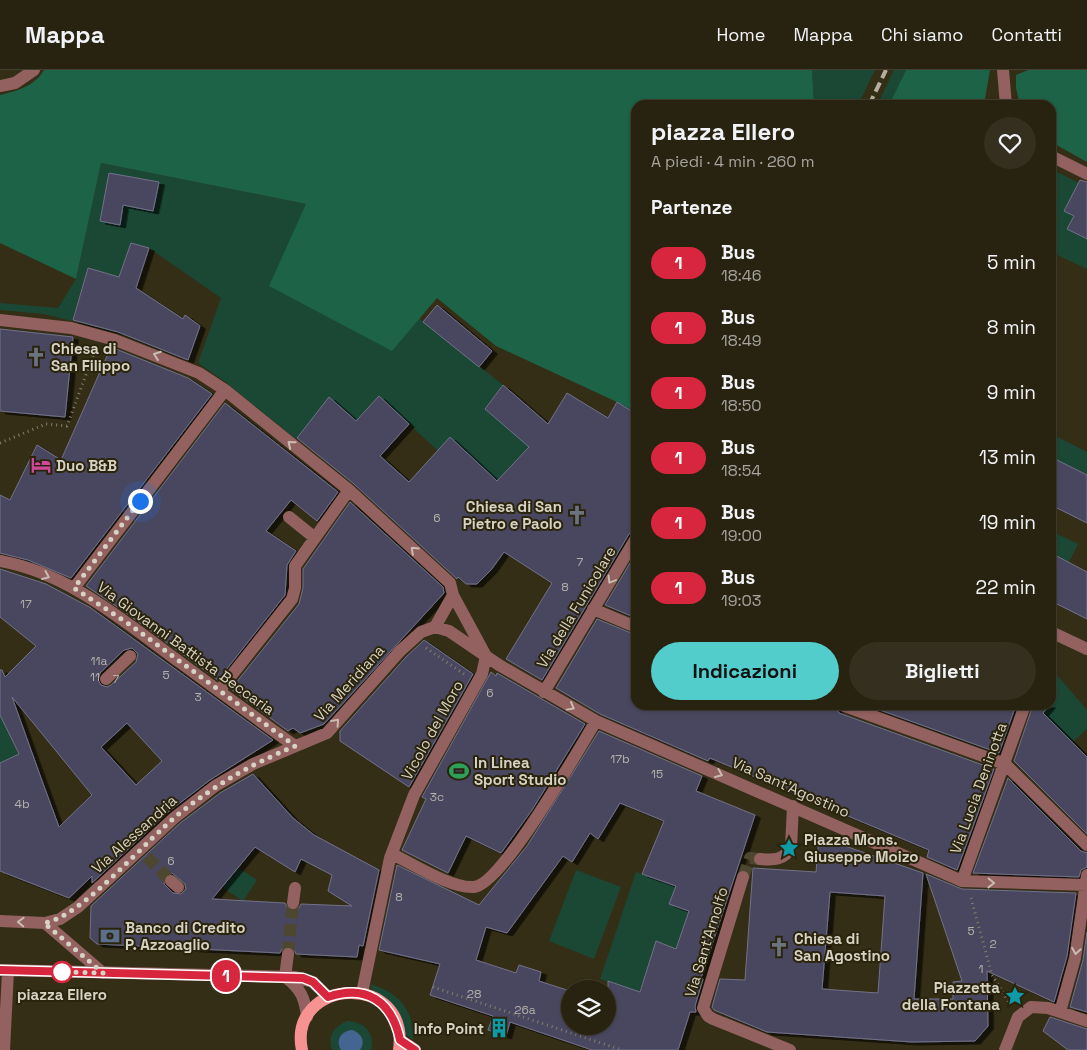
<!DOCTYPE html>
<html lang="it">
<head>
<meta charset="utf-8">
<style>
  :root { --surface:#282210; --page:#342f1e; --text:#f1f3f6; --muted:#a5a49f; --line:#443f30; --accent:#52cdcc }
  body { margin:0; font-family:"Space Grotesk",sans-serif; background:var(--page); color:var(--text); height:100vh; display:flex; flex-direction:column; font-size:19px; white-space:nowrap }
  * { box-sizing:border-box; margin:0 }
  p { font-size:16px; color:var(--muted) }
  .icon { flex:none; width:28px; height:28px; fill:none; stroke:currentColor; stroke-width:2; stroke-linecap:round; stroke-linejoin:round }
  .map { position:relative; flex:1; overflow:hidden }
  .drawer { position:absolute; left:631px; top:30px; width:425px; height:610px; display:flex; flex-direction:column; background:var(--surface); border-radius:15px; box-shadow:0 1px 4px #0004,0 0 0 1px var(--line) }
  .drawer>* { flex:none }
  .badge { padding:0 10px; border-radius:16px; font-size:18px; line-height:32px }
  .buttons { position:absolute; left:561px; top:910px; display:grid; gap:10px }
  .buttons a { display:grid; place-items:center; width:55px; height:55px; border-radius:50%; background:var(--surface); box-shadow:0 1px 4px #0004,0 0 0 1px var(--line); font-size:25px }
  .you { position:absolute; width:25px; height:25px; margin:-12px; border:4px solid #fff; border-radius:50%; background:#1a73e8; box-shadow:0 0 0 8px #1a73e833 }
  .map>.badge { position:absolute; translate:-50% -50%; box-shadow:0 0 0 2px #fff }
  h2 { padding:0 20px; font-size:19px; line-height:45px }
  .round { display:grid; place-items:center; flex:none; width:52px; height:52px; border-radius:26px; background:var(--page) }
  .headline { display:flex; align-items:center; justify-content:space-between; height:85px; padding:0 20px }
  h1 { font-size:24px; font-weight:800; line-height:38px }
  .cta { display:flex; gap:10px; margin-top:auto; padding:10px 20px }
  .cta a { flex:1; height:58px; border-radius:30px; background:var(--accent); color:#111; font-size:20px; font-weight:800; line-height:58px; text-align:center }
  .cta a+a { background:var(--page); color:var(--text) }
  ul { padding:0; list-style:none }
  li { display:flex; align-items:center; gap:15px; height:65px; padding:0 20px }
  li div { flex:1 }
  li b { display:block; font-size:19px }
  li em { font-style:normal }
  li .badge { min-width:55px; font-weight:700; text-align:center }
  header { display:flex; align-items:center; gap:30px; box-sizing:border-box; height:70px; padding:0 25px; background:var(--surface); border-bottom:1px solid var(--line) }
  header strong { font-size:24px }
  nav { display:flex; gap:28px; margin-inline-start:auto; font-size:18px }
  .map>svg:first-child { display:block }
  .green { fill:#1a4835 }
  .forest { fill:#1c6348 }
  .water { fill:#446592 }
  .building { fill:#49475e; stroke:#72718a; fill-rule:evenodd; filter:url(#shadow) }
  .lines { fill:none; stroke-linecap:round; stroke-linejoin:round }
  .minor-tunnel { stroke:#4d4730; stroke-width:12; stroke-dasharray:12 6; stroke-linecap:butt }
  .path { stroke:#847e6b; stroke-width:3; stroke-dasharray:1 4; stroke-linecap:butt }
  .minor { stroke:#926160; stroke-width:12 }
  .major { stroke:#f69291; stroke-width:12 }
  .rail { stroke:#b4af9f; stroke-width:4; stroke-dasharray:10 5; stroke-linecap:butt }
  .oneway { stroke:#c8bbb0 }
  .line-casing { stroke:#fff; stroke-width:11 }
  .line { stroke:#d7263d; stroke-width:8 }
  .walk { stroke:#d6d2c4; stroke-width:5; stroke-dasharray:0 9 }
  .stop-dot { fill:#fff; stroke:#d7263d; stroke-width:2.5 }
  .labels { text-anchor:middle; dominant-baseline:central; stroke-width:4; stroke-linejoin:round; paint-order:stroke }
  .number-label { font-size:12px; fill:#b3afaa }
  .poi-label { font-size:15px; font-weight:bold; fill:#d6d2c4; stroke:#2b240d; text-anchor:start }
  .street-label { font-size:15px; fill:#d6d2c4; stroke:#2b240d }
  .stop-label { font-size:15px; font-weight:bold; fill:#d6d2c4; stroke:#2b240d }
</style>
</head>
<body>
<header>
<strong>Mappa</strong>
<nav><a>Home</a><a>Mappa</a><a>Chi siamo</a><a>Contatti</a></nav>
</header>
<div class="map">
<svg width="1087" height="980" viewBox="0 0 1087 980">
  <defs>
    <filter id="shadow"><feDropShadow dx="5.5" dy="3" stdDeviation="0" flood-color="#0009"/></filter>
  </defs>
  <rect width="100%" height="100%" fill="#352e16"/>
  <path class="green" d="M 812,0 L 875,0 L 858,35 L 814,35 Z
    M 894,0 L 906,0 L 889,35 L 877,35 Z
    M 101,93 L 306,134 L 392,281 L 419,248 L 503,315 L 485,339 L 545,387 L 497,411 L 450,368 L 438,381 L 379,326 L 356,351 L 329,328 L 296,369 L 224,311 L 198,293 L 221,228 L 149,178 L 131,173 L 119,207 L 87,199 L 72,251 L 44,244 L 0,240 L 0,233 L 58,238 L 76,209 Z
    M 1051,99 L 1087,117 L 1087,199 L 1051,182 Z
    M 1052,364 L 1087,382 L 1087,405 L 1051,387 Z
    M 1051,461 L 1078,474 L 1069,492 L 1051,483 Z
    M 1051,598 L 1087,640 L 1087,659 L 1072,673 L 1043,643 L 1045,635 L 1051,635 Z
    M 0,645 L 18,684 L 0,693 Z
    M 238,798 L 257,810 L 243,831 L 222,817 Z
    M 576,800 L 621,817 L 594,889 L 549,871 Z
    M 636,802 L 676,817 L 669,834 L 689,841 L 676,879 L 656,872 L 639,922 L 600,909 Z
    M 370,914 C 398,922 414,939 413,970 L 404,963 L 373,921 Z
    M 347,951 C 363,951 376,963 371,980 L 332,980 C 327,966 334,957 347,951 Z"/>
  <path class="forest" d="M 44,0 L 812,0 L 814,35 L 636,35 L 636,344 L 617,332 L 496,276 L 437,228 L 392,281 L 269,216 L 306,134 L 101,93 L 76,209 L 0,173 L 0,25 C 17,21 35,16 44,0 Z
    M 906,0 L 990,0 L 984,35 L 889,35 Z
    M 1028,0 L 1087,0 L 1087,92 L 1051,72 L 1051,35 L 1020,35 L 1016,18 L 1016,5 Z"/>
  <path class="water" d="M 352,960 C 361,963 366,971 360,980 L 341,980 C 335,970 341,961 352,960 Z"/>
  <path class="building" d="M 109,103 L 159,112 L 153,141 L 123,135 L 120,155 L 100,151 Z
    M 1080,110 L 1087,112 L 1087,169 L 1067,159 L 1074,146 L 1064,141 Z
    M 131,173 L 149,178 L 136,218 L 183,249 L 185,245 L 200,256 L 188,290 L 118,262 L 73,250 L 88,198 L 119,207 Z
    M 437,235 L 492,281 L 479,297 L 423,252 Z
    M 0,259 L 73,267 L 65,347 L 0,341 Z
    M 111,277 L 188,308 L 212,324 L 71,508 L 28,490 L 0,483 L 0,425 L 10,430 L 37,375 L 61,390 Z
    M 503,315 L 548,354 L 567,323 L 608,348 L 617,332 L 636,344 L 636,460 L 629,464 L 542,610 L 506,589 L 552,513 L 504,482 L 491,500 L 477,514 L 466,514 L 458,507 L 457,509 L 354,414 L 297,368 L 329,327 L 356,351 L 379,326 L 409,354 L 380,386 L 409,412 L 450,367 L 497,411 L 529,377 L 485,339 Z
    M 225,333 L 338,422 L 317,451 L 291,430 L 266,461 L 296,481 L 287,495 L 285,525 L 218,610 L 122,540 L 86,516 Z
    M 1051,387 L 1087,405 L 1087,453 L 1051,435 Z
    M 350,432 L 443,517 L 444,523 L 324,654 L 300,663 L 293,658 L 288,661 L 231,619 L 299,534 L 303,518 L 303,499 Z
    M 636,483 L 636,548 L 605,535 Z
    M 1051,483 L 1087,502 L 1087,549 L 1051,531 Z
    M 0,499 L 46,514 L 91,538 L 273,670 L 210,710 L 168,742 L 92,813 L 92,806 L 69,828 L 0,801 L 0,693 L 19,684 L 0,645 L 0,600 L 2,600 L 5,607 L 36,576 L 0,547 ZM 132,578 L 138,584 L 136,592 L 111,615 L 107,617 L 101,615 L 98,610 L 100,603 L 124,580 ZM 12,627 L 92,725 L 59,757 L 41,708 ZM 127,653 L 162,691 L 136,715 L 101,677 Z
    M 597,549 L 636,565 L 636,635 L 834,635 L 839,643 L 994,699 L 957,800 L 927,787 L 929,780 L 710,688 L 708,691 L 600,644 L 556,618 Z
    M 424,570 L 473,604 L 409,717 L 340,671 L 340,661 L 406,587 Z
    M 491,602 L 496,606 L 497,603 L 585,654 L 532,740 L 501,783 L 466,766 L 448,803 L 402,780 L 426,729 L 422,727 Z
    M 866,635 L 1016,635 L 999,683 Z
    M 1033,635 L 1050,635 L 1043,643 L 1087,687 L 1087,764 L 1014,691 Z
    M 599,661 L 702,706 L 696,721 L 755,745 L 701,908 L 703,909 L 695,936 L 696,942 L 690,942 L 678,980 L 592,980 L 510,952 L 506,966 L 488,960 L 493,946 L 430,925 L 440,894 L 379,880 L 397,795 L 479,835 L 527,776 ZM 620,733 L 664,751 L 642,804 L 676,816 L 669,834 L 689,841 L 676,879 L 656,871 L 640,922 L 608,911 L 608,956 L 570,956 L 570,921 L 539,911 L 541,902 L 519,895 L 516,903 L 476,890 L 486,857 L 507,863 L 563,786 L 572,792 L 590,763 L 598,769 Z
    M 253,704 L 293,748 L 314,765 L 379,800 L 363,876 L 359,875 L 357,887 L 296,884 L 293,878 L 289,876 L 282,879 L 280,883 L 97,874 L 90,868 L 91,836 L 179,754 L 220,723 ZM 255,777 L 295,802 L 301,789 L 332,805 L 328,821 L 352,836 L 301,834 L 299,838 L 292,841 L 288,839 L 285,833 L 212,829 ZM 172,803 L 185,814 L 186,819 L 181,824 L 173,823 L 164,814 L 165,806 Z
    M 1008,708 L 1081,781 L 1087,783 L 1087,797 L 1081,800 L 1079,807 L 973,803 Z
    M 819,767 L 923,803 L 914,929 L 953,929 L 953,912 L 962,911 L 926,804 L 962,819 L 1076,823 L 1067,886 L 1054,932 L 987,901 L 988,956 L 975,971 L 912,972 L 767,962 L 714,940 L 712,937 L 720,909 L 745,910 L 753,798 L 816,802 ZM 830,822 L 885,826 L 878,923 L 822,919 Z
    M 1087,862 L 1087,942 L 1070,937 L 1083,890 Z
    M 1050,947 L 1087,959 L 1087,980 L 1068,980 L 1043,961 Z"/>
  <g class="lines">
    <path class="minor-tunnel" d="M 147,787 L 171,811
      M 743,807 L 750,788 L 760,789
      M 288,884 L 293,833"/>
    <path class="path" d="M 0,373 L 46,354 L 67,356 L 95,280
      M 426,578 L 464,604
      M 971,828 L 992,905 L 1010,934
      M 433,917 L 622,980"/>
    <path class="minor" d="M 1003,0 L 1006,35
      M 0,16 L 15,13 L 34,0
      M 1051,86 L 1087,104
      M 0,250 L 71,258 L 115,270 L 199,303 L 225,320 L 349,420 L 450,513 L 453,525 L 435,557
      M 289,447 L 315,468
      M 0,491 C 69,503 126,553 181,593 C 219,621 257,649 295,676
      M 74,518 L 225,320
      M 593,539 L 636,557
      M 1051,562 L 1087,579
      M 106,609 L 130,586
      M 219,621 L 292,529 L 295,518 L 295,496 L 349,420
      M 544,622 L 636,468
      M 842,635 L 1005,694 L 1087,775
      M 394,785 C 415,795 452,819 474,817 C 502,815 578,680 596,651
      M 760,789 C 773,790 784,791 791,777 L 793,736
      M 743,807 L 703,938 L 708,946 L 713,949 L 790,980
      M 171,811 L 178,817
      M 962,811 L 1025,635
      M 293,833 L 295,818
      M 0,851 L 45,853 L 103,903
      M 45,853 L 60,849 L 78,837 L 174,748 L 215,716 L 253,694 L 327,663 L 400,581 L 421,562 L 435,557 L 449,561 L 499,595 L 596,651 L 962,811 L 1087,815
      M 0,900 L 295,907 L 313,912 L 328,927
      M 285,907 C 301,918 305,929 307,947
      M 285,907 L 288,884
      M 362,923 L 390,788 L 414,725 L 482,604 L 486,586 L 453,525
      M 1060,942 L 1075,888 L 1087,805
      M 4,980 L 8,901
      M 1005,980 L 1018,947 L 1031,937 L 1048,938 L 1087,951"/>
    <path class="major" d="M 400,970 L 415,980
      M 302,980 C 287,908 410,900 399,980"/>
    <path class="rail" d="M 869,35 L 886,0"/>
  </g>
  <defs><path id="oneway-chevron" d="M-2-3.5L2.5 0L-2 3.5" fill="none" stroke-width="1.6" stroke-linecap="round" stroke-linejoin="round" transform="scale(1.25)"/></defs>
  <g class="oneway">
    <use href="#oneway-chevron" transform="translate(157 285) rotate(-160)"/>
    <use href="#oneway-chevron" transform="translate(291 374) rotate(-141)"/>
    <use href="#oneway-chevron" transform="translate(414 480) rotate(-137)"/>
    <use href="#oneway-chevron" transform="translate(46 506) rotate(23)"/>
    <use href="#oneway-chevron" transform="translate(611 510) rotate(121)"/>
    <use href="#oneway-chevron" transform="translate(571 637) rotate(29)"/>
    <use href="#oneway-chevron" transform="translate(336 652) rotate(-48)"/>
    <use href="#oneway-chevron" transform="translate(719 704) rotate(23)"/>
    <use href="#oneway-chevron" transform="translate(991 813) rotate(1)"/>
    <use href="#oneway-chevron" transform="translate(21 852) rotate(-178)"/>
    <use href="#oneway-chevron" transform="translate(1076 881) rotate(99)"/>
  </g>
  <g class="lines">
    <defs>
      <path id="line" d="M 0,900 L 303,908 L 313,912 L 328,927 C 366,914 392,931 400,970 L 415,980"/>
    </defs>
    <use href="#line" class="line-casing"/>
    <use href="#line" class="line"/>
    <path class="walk" d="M 62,902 L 60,902 L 103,903 L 44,853 C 82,847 147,769 180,743 C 218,713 250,695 295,676 L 129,554 L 74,518 L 140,431"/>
  </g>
  <defs>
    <symbol id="church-bare" viewBox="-9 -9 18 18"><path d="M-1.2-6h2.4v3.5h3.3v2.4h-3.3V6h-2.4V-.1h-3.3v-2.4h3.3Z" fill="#6b7280" stroke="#2b240d" stroke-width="2.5" paint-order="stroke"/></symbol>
    <symbol id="hotel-bare" viewBox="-9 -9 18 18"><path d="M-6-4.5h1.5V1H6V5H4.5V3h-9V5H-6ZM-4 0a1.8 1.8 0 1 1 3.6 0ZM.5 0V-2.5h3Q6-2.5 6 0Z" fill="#d1479c" stroke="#2b240d" stroke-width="2.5" paint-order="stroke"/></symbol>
    <symbol id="stadium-bare" viewBox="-9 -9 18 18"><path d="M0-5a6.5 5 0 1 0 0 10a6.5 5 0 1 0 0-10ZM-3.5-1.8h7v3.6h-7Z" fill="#2e9e5b" stroke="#2b240d" stroke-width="2.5" paint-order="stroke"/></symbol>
    <symbol id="sight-bare" viewBox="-9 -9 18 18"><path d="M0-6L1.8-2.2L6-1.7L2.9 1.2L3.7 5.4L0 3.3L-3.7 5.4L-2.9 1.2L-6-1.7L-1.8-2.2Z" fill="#0f9aa8" stroke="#2b240d" stroke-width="2.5" paint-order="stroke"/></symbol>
    <symbol id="bank-bare" viewBox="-9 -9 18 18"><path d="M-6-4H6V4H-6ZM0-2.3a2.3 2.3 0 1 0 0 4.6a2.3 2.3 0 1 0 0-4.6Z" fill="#5c6f8a" stroke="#2b240d" stroke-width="2.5" paint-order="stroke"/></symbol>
    <symbol id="building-bare" viewBox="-9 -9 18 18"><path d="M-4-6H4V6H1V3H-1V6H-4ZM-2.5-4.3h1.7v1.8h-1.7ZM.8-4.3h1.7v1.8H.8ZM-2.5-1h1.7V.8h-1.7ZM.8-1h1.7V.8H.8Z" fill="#0f9aa8" stroke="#2b240d" stroke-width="2.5" paint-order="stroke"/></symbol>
  </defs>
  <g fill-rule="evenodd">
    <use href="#church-bare" x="22" y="273" width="28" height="28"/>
    <use href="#hotel-bare" x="27" y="381" width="28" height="28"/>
    <use href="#church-bare" x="563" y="431" width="28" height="28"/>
    <use href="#stadium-bare" x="445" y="687" width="28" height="28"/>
    <use href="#sight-bare" x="775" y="764" width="28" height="28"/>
    <use href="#bank-bare" x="96" y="852" width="28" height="28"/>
    <use href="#church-bare" x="765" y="863" width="28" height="28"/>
    <use href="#sight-bare" x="1001" y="912" width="28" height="28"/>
    <use href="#building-bare" x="485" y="944" width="28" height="28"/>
  </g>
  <circle class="stop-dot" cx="62" cy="902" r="10"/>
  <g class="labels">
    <g class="number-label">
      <text x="437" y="448">6</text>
      <text x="580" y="492">7</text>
      <text x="565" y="517">8</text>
      <text x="26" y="534">17</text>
      <text x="99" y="591">11a</text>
      <text x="166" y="605">5</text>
      <text x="95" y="607">11</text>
      <text x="116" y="609">7</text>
      <text x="490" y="623">6</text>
      <text x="198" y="627">3</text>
      <text x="620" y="689">17b</text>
      <text x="657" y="704">15</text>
      <text x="437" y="727">3c</text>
      <text x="22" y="734">4b</text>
      <text x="171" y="791">6</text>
      <text x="399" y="827">8</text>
      <text x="971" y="861">5</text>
      <text x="993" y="874">2</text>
      <text x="981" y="899">1</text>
      <text x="474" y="924">28</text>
      <text x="525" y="940">26a</text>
    </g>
    <g class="poi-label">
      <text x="51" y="278">Chiesa di<tspan x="51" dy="17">San Filippo</tspan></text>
      <text x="56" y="395">Duo B&amp;B</text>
      <text x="562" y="436" text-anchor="end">Chiesa di San<tspan x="562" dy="17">Pietro e Paolo</tspan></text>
      <text x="474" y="692">In Linea<tspan x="474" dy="17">Sport Studio</tspan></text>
      <text x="804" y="769">Piazza Mons.<tspan x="804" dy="17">Giuseppe Moizo</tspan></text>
      <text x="125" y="857">Banco di Credito<tspan x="125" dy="17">P. Azzoaglio</tspan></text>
      <text x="794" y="868">Chiesa di<tspan x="794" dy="17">San Agostino</tspan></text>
      <text x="1000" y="917" text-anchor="end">Piazzetta<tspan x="1000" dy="17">della Fontana</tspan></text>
      <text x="484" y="958" text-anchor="end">Info Point</text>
    </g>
    <g class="street-label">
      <text transform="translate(576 537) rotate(-59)">Via della Funicolare</text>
      <text transform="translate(186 578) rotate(36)">Via Giovanni Battista Beccaria</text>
      <text transform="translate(349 613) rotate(-48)">Via Meridiana</text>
      <text transform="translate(432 660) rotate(-61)">Vicolo del Moro</text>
      <text transform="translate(791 717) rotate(24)">Via Sant'Agostino</text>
      <text transform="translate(978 718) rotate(-70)">Via Lucia Deninotta</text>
      <text transform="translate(134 764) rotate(-42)">Via Alessandria</text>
      <text transform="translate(706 872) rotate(-73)">Via Sant'Arnolfo</text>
    </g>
    <g class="stop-label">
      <text x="62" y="924">piazza Ellero</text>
    </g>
  </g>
</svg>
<div class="buttons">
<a><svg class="icon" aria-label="layers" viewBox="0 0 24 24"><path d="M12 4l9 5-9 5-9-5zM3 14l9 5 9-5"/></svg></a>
</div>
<div class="you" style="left:140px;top:431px"></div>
<b class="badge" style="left:226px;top:906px;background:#d7263d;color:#fff">1</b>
<section class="drawer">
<div class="headline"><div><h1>piazza Ellero</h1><p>A piedi · 4 min · 260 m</p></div><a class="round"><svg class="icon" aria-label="heart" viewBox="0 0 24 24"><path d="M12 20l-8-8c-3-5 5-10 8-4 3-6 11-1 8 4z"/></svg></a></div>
<h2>Partenze</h2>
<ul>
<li><span class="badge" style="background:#d7263d;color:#fff">1</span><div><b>Bus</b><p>18:46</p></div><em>5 min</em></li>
<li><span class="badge" style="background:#d7263d;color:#fff">1</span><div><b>Bus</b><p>18:49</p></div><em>8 min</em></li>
<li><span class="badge" style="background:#d7263d;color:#fff">1</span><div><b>Bus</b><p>18:50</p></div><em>9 min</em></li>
<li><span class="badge" style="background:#d7263d;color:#fff">1</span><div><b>Bus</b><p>18:54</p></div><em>13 min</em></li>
<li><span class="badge" style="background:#d7263d;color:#fff">1</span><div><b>Bus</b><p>19:00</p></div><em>19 min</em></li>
<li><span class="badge" style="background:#d7263d;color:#fff">1</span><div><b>Bus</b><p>19:03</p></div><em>22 min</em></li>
</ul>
<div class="cta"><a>Indicazioni</a><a>Biglietti</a></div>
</section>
</div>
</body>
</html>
